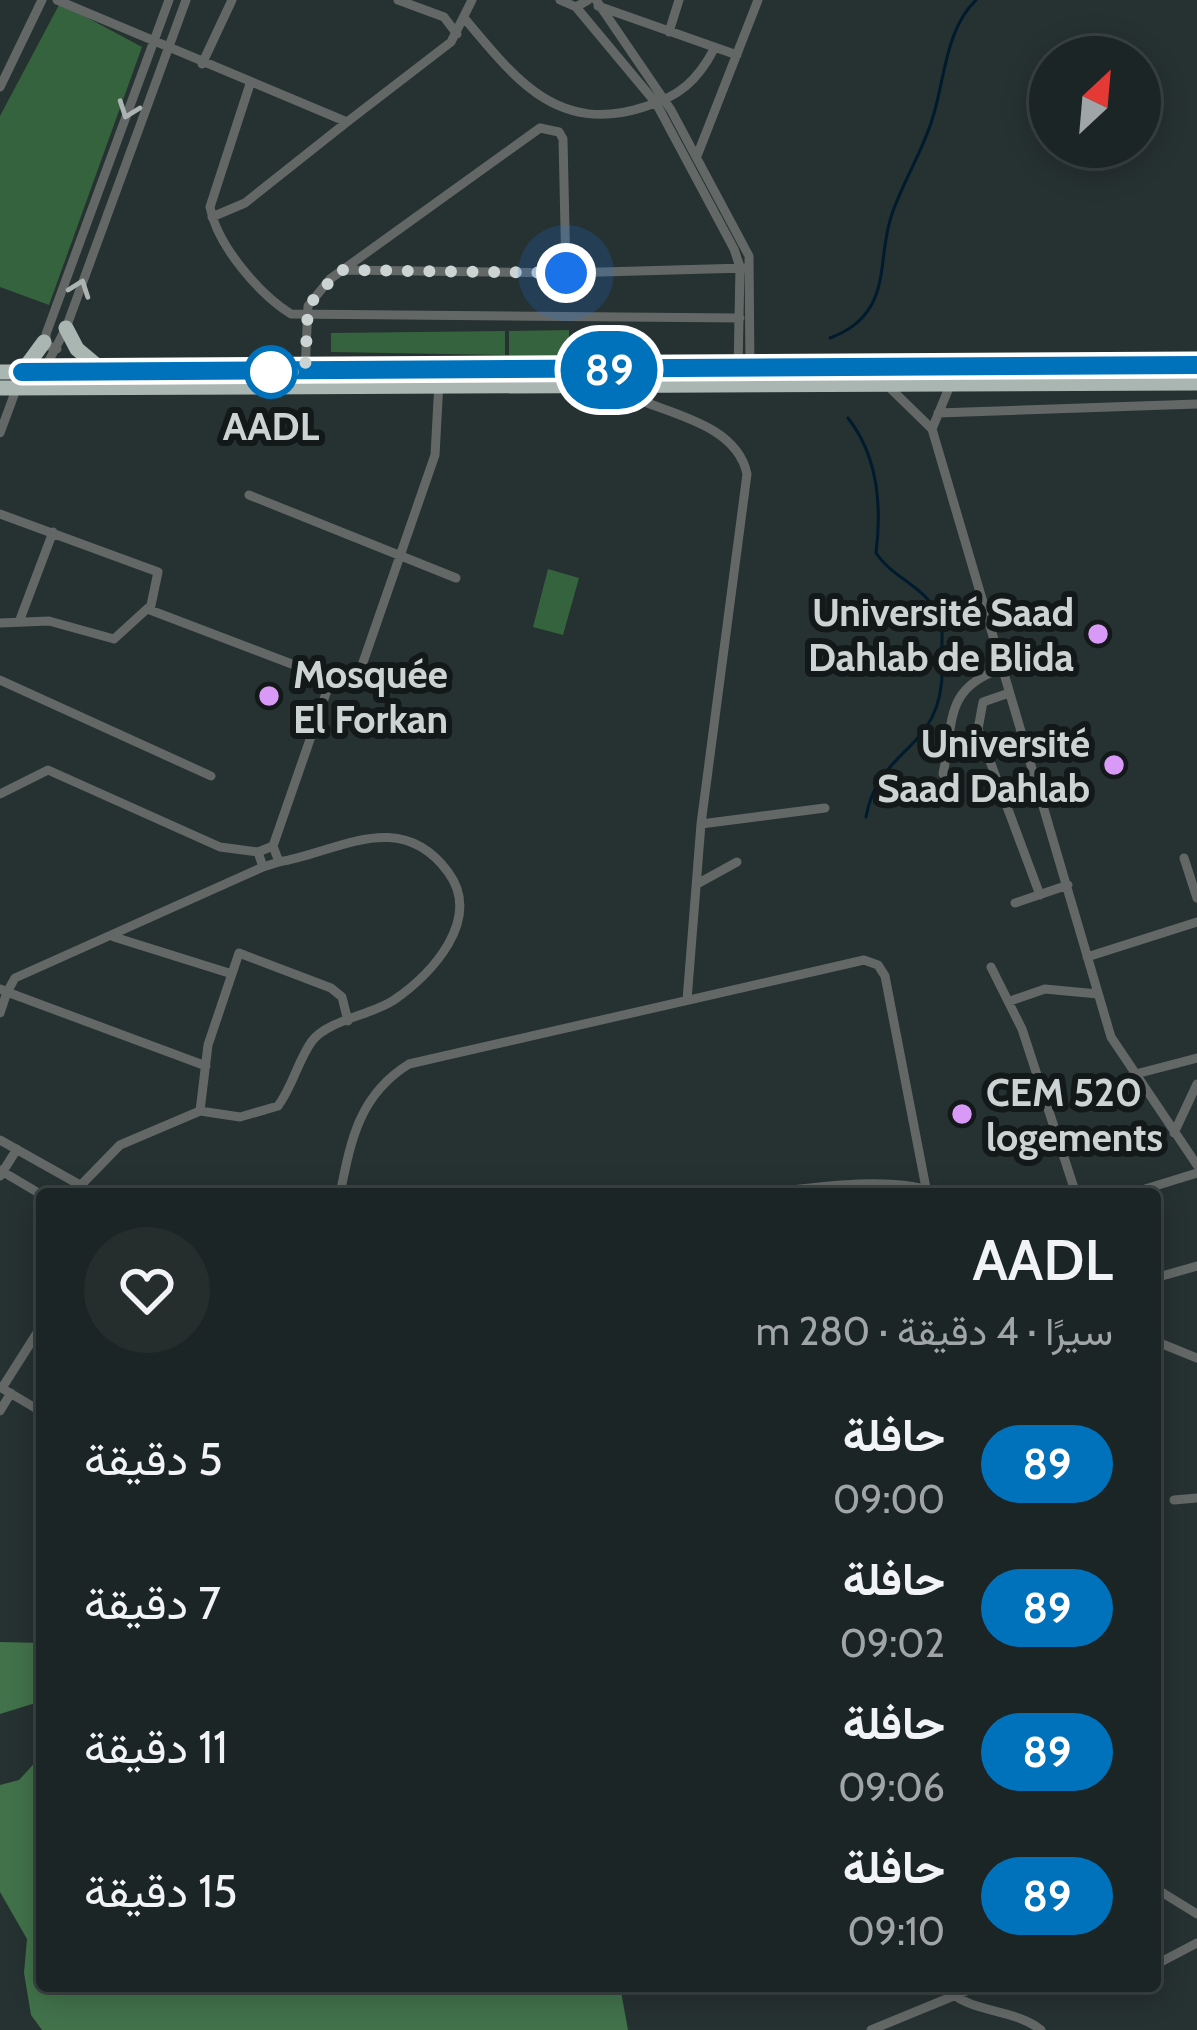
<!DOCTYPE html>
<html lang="ar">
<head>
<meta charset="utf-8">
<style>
  :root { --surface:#1c2525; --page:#252d2d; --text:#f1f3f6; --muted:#a0a5a7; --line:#3a4242 }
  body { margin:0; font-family:Cabin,Vazirmatn,sans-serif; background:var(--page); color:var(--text); direction:rtl; height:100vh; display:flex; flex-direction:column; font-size:45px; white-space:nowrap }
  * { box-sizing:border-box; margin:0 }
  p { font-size:39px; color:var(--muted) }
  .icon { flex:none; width:66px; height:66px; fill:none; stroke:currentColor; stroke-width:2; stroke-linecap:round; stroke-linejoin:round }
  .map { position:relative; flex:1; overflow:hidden; direction:ltr }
  .details { position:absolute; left:36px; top:1188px; width:1125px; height:804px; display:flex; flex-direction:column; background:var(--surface); border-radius:12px; box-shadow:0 6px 30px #0003,0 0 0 3px var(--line); direction:rtl }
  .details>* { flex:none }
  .badge { padding:0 24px; border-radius:39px; font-size:42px; line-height:78px }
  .needle { width:78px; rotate:26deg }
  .tools { position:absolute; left:1029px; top:36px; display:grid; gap:24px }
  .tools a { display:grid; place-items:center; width:132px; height:132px; border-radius:50%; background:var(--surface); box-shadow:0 6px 30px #0003,0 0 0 3px var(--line); font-size:60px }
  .you { position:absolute; width:60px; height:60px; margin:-30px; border:9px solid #fff; border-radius:50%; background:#1a73e8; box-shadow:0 0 0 18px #1a73e833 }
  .map>.badge { position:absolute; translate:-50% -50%; box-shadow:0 0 0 6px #fff }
  .round { display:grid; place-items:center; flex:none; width:126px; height:126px; border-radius:63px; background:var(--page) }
  .head { display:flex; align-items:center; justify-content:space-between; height:204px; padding:0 48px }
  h1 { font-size:57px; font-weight:600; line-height:90px }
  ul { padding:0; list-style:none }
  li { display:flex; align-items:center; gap:36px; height:144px; padding:0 48px }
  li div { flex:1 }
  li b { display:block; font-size:45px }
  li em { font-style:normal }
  li .badge { min-width:132px; font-weight:700; text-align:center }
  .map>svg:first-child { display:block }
  .green { fill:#35633d }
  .forest { fill:#41724a }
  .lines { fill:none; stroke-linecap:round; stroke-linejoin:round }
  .stream { stroke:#011b2e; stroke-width:3 }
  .minor { stroke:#636866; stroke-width:9 }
  .highway { stroke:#aab6b2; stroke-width:15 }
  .oneway { stroke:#acb3b2 }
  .line-casing { stroke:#fff; stroke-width:27 }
  .line { stroke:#0072bc; stroke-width:18 }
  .walk { stroke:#ccd3d3; stroke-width:12; stroke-dasharray:0 21.6 }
  .stop-dot { fill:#fff; stroke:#0072bc; stroke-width:6 }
  .poi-dot { fill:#d99af7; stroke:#131818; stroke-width:4.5 }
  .labels { text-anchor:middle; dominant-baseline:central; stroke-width:12; stroke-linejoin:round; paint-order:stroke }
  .stop-label { font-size:39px; font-weight:bold; fill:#ccd3d3; stroke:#131818 }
  .poi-label { font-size:39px; font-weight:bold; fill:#ccd3d3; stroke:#131818; text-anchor:end }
</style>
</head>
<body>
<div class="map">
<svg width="1197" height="2030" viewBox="0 0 1197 2030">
  <rect width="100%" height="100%" fill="#263131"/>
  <path class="green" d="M 60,3 L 142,47 L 49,305 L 0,287 L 0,116 Z
    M 569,330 L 569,355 L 509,355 L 509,331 Z
    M 505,331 L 505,355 L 331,352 L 331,333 Z
    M 548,569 L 579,578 L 563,635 L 533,627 Z"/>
  <path class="forest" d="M 0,1642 L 42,1643 L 42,1701 L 0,1714 Z
    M 42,1755 L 42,1986 L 620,1986 L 628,2030 L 42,2030 L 31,2015 L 24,1973 L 27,1939 L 0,1892 L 0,1785 L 19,1780 Z"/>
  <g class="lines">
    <path class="stream" d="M 830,338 C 848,331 862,322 872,304 C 886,277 881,244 892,214 C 903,182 922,152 932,120 C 945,80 945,30 976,0
      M 848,418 C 878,456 882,505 876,553 C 893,579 928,587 940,619 C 944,629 941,645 942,656 C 948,754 879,742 866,817"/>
    <path class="minor" d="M 57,0 L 347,122 L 451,42 L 472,0
      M 398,0 L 444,17 L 457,34
      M 560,0 L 576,7 L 588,0
      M 596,0 L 671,110 L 749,256 L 750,370
      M 598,6 L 737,55
      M 576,7 L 656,103 L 734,249 L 740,267 L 738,370
      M 465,19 C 516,80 558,135 644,107 C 679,97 698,80 714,49
      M 669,32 L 679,0
      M 202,64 L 232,0
      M 250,84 L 210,207 C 217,245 259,294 291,314 L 740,318
      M 0,87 L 42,0
      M 697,156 L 758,0
      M 212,217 L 245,203 L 347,122
      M 342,270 L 566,273 L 745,268
      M 57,349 L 46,345 L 46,334 L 169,0
      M 44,370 L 66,328 L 186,0
      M 305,372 L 308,306 L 330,279 L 540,128 L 559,132 L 563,139 L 566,273
      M 621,386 L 632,397 C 671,414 737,425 747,474 L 701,824 L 687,1000
      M 889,387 L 932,429 L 1111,1037 L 1197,1165
      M 938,413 L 1197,404
      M 932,429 L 951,383
      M 0,433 L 17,387
      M 249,495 L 456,578
      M 0,514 L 158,572 L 150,610 L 331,679 L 359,674 L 435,455 L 439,382
      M 19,622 L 53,532
      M 0,623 L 49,621 L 114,639 L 148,608
      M 0,680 L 211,776
      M 1009,693 L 983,702 L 978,729 L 1040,895
      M 943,774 C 954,721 944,689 1000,669
      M 0,794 L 48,770 L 220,847 L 258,852 L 273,846 L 279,862 L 263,867 L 258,852
      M 701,824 L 825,808
      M 273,846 L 331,679
      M 1184,858 L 1197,898
      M 697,884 L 737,862
      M 1015,903 L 1068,885
      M 114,937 L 232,974
      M 1087,957 L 1197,922
      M 991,967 L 1022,1029 L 1076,1194
      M 0,989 L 7,992 L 15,978 L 263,867
      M 1010,1001 L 1045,989 L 1098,994
      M 0,1013 L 7,992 L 206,1066
      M 1132,1075 L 1197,1058
      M 200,1111 L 240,1117 L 278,1106 C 293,1086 298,1060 312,1041 C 328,1020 372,1015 394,1000 C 432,974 483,919 448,872 C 400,807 338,852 279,862
      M 1174,1133 L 1197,1084
      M 0,1140 L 96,1194
      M 0,1170 L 42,1195
      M 0,1176 L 17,1149
      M 82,1184 L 120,1145 L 200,1111 L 208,1045 L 239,953 L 331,988 L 342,997 L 348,1021
      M 340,1194 C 351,1140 359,1095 409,1064 L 864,960 L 878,965 L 885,976 L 926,1188
      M 761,1194 C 807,1188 897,1174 939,1194
      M 1129,1194 L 1197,1173
      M 1155,1278 L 1197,1266
      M 1155,1341 L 1197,1358
      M 0,1387 L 42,1412
      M 2,1388 L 42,1325
      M 0,1411 L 11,1393
      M 1174,1500 L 1197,1498
      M 1155,1888 L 1197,1914
      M 1155,1965 L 1197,1943
      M 945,1986 C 966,2014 1013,2007 1041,2030
      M 871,2030 L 978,1986"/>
    <path class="highway" d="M 66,328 L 77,349 L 102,370
      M 0,372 L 1197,365
      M 22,372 L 44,342
      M 0,388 L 1197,383"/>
  </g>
  <defs><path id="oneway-chevron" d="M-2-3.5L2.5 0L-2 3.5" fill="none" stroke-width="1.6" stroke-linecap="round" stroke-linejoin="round" transform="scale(3)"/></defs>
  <g class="oneway">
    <use href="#oneway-chevron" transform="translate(128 110) rotate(110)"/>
    <use href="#oneway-chevron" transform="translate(80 288) rotate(-70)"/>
  </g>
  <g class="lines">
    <defs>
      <path id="line" d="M 22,372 L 1197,365"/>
    </defs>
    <use href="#line" class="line-casing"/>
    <use href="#line" class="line"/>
    <path class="walk" d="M 271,372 L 305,372 L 308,306 L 340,270 L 566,273"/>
  </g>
  <circle class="stop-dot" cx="271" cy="372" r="24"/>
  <g class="poi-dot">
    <circle cx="1098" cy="634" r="12"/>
    <circle cx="269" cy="696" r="12"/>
    <circle cx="1114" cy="765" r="12"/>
    <circle cx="962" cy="1114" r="12"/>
  </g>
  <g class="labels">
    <g class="stop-label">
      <text x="271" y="426">AADL</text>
    </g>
    <g class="poi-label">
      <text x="1074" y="612">Université Saad<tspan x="1074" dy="45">Dahlab de Blida</tspan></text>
      <text x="293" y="674" text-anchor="start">Mosquée<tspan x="293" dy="45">El Forkan</tspan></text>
      <text x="1090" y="743">Université<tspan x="1090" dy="45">Saad Dahlab</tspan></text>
      <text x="986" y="1092" text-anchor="start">CEM 520<tspan x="986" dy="45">logements</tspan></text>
    </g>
  </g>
</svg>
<div class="tools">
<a><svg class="needle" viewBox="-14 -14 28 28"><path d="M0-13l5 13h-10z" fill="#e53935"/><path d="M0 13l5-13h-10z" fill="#a0a5a7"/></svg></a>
</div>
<div class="you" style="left:566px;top:273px"></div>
<b class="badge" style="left:609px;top:370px;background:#0072bc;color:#fff">89</b>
<section class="details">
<div class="head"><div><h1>AADL</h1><p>سيرًا · 4 دقيقة · 280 m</p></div><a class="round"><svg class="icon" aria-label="heart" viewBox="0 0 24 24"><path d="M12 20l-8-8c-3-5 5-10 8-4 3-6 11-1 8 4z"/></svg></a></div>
<ul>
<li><span class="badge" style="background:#0072bc;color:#fff">89</span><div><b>حافلة</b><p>09:00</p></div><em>5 دقيقة</em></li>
<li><span class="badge" style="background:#0072bc;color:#fff">89</span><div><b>حافلة</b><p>09:02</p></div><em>7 دقيقة</em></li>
<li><span class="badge" style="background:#0072bc;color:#fff">89</span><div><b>حافلة</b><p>09:06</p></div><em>11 دقيقة</em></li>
<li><span class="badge" style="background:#0072bc;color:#fff">89</span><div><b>حافلة</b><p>09:10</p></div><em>15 دقيقة</em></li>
</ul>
</section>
</div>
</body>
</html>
